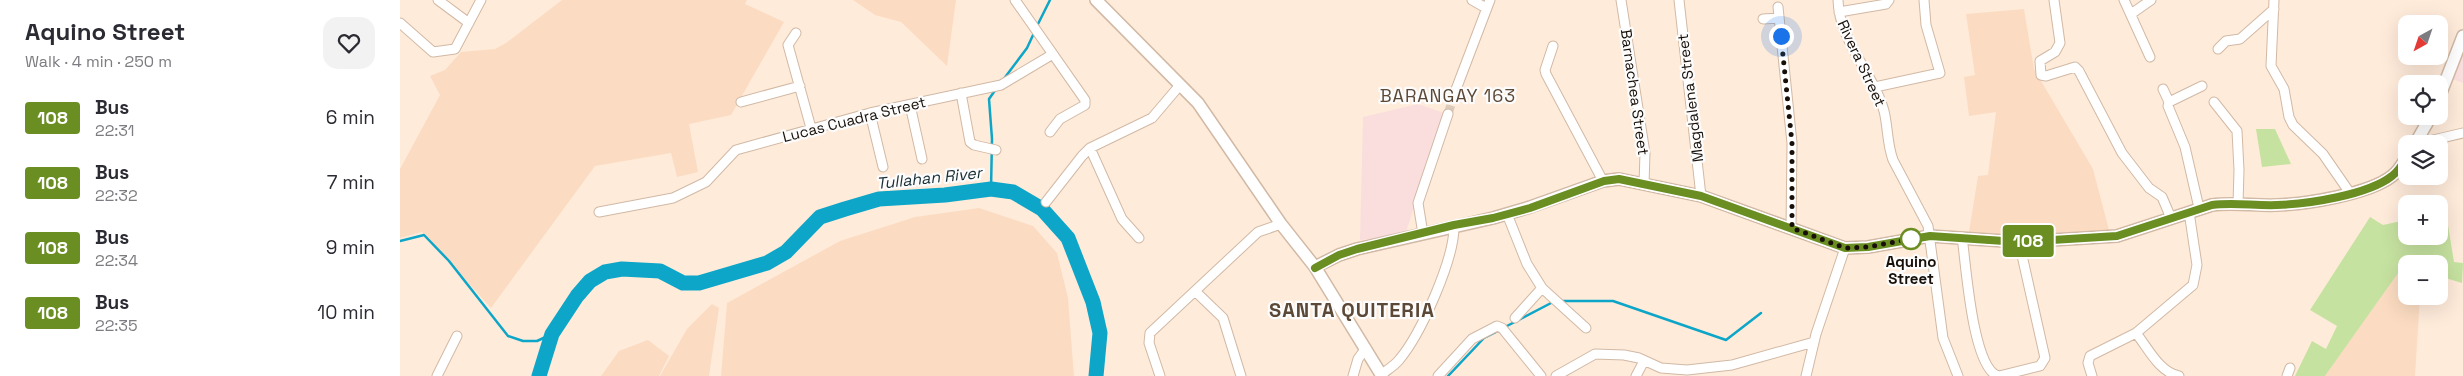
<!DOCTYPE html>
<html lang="en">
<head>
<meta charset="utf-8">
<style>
  :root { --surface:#fff; --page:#f2f2f3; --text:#2b2b33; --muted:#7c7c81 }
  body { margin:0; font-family:"Space Grotesk",sans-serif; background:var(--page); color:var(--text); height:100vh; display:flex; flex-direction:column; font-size:19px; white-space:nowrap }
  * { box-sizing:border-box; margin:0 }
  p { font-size:16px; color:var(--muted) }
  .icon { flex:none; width:28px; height:28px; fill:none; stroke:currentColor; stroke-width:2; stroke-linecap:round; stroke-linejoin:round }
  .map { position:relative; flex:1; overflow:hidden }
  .side { display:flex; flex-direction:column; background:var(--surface); width:400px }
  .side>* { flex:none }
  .badge { padding:0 10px; border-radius:4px; font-size:18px; line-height:32px }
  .needle { width:32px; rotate:220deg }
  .buttons { position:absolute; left:1998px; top:15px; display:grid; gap:10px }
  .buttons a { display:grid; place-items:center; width:50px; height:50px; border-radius:10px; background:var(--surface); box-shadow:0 5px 20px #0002; font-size:25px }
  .you { position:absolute; width:25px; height:25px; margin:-12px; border:4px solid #fff; border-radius:50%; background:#1a73e8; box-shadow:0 0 0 8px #1a73e833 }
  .map>.badge { position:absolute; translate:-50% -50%; box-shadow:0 0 0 2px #fff }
  .round { display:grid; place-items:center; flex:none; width:52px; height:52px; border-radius:15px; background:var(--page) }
  .overview { display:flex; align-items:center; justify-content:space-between; height:85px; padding:0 25px }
  h1 { font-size:24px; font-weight:700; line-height:38px }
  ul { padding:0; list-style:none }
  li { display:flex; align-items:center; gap:15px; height:65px; padding:0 25px }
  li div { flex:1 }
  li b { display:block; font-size:19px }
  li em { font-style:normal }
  li .badge { min-width:55px; font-weight:700; text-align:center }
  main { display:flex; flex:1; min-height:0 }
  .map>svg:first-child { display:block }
  .built { fill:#fbdcc2 }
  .education { fill:#f9dedd }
  .green { fill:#c6e2a0 }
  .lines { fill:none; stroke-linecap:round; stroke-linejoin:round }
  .stream { stroke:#0da6c8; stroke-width:2.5 }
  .river { stroke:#0da6c8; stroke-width:15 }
  .minor-tunnel { stroke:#dccaba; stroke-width:9; stroke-dasharray:9 4.5; stroke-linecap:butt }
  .minor-casing { stroke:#d1b9a5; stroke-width:11 }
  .major-casing { stroke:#d1b9a5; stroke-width:14 }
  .minor { stroke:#fff; stroke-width:9 }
  .major { stroke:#fff; stroke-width:11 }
  .line-casing { stroke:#fff; stroke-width:11 }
  .line { stroke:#6b8e23; stroke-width:8 }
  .walk { stroke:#170f08; stroke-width:5; stroke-dasharray:0 9 }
  .stop-dot { fill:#fff; stroke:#6b8e23; stroke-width:2.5 }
  .labels { text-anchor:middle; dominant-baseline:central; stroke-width:4.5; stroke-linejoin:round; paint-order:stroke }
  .street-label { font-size:15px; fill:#170f08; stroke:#fcfcfc }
  .stop-label { font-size:15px; font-weight:bold; fill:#170f08; stroke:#fcfcfc }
  .water-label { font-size:16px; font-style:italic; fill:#172d33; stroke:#fcfcfc }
  .quarter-label { font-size:18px; letter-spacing:1px; fill:#5c4836; stroke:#fcfcfc }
  .district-label { font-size:20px; font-weight:bold; letter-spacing:1px; fill:#5c4836; stroke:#fcfcfc }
</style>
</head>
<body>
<main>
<section class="side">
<div class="overview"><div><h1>Aquino Street</h1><p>Walk · 4 min · 250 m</p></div><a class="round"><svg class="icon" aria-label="heart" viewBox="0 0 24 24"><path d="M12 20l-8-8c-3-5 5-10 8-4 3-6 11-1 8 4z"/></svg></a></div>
<ul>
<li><span class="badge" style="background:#6b8e23;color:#fff">108</span><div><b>Bus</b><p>22:31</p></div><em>6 min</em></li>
<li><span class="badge" style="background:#6b8e23;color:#fff">108</span><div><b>Bus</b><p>22:32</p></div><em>7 min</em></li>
<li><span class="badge" style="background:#6b8e23;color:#fff">108</span><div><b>Bus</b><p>22:34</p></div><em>9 min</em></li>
<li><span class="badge" style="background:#6b8e23;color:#fff">108</span><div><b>Bus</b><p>22:35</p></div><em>10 min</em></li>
</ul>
</section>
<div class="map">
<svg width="2063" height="376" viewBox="0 0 2063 376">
  <rect width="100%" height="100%" fill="#ffebda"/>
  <path class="built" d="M 162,0 L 347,0 L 345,4 L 384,22 L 331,115 L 289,124 L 298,172 L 277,177 L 271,153 L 195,166 L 91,308 L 22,232 L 0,238 L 0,169 L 40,95 L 30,76 L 45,70 L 61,52 L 95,49 L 106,43 Z
    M 453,0 L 556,0 L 547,66 L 501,22 L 475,15 Z
    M 1624,9 L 1634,69 L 1693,169 L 1710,234 L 1617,236 L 1569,232 L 1578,176 L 1588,175 L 1596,112 L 1569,116 L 1564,77 L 1575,75 L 1566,14 Z
    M 579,208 L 633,226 L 657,253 L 668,298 L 674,376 L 321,376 L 327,303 L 440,241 L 515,217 Z
    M 2003,265 L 2006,266 L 2006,296 L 2020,296 L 2015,376 L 1925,376 Z
    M 312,304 L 319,308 L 309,376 L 260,376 L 287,329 Z
    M 248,340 L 269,356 L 259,376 L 201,376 L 219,351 Z"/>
  <path class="education" d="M 2063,51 L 2063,83 L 2052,79 Z
    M 1018,104 L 1044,113 L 1005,235 L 960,240 L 963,117 Z"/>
  <path class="green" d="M 1856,129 L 1875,129 L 1891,164 L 1862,167 Z
    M 1970,217 L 1983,225 L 2006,220 L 2006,236 L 2039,236 L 2039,219 L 2047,219 L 2054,262 L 2063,263 L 2062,283 L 2039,276 L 2039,264 L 2003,266 L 1925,376 L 1895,376 L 1912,341 L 1926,349 L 1937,326 L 1910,310 Z"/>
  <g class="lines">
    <path class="stream" d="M 636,28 L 650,0
      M 603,80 L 627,48 L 634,33
      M 591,189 L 592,139 L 589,99 L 596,89
      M 0,241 L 24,235 L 49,261 L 108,336 L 123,341 L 137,341 L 152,334
      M 1161,301 L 1213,301 L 1326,340 L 1361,313
      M 1105,327 L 1153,302
      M 1048,376 L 1084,338 L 1100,330"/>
    <path class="river" d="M 139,376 L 152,334 L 177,296 L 190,281 L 205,272 L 222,269 L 260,271 L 283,283 L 299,283 L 367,263 L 386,252 L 420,217 L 445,209 L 479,199 L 545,195 L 591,189 L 613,192 L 642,209 L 668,238 L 693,302 L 700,333 L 696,376"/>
    <path class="minor-tunnel" d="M 1048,114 L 1055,92"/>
    <defs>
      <path id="minor" d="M 38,0 L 69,23
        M 615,0 L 685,100 L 685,105 L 660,119 L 650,132
        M 1072,0 L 1086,8
        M 1221,0 L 1245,153 L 1244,184
        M 1279,0 L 1301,196
        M 1438,0 C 1439,41 1473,72 1484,111 C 1488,127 1487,144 1493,160 L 1528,226 L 1543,338 L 1558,376
        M 1654,0 L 1660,43 L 1655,52 L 1640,61 L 1641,75 L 1646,76 L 1675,67 L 1679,71 L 1722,153 L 1749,188 L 1762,197 L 1771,218
        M 1724,0 L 1750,57
        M 1874,0 L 1871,66 L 1884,89 L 1889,117 L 1893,125 L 1923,154 L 1950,193
        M 1378,7 L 1392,143 L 1391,228
        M 1439,12 L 1486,4 L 1489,0
        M 1731,14 L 1751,0
        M 1363,19 L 1379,18
        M 0,23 L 33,52 L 55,49 L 81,0
        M 396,33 L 388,45 L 411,128
        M 1153,46 L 1145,70 L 1146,74 L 1203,181
        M 1818,49 L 1826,41 L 1840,39 L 1874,9
        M 1475,87 L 1540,73 L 1526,25 L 1524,0
        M 1763,89 L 1769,102
        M 1055,92 L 1090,0
        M 561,93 L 570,142 L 574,145 L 596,150
        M 341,102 L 400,86
        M 1814,102 L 1837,131 L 1839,170 L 1838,204
        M 510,105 L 522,159
        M 470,113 L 483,167
        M 2016,144 L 2063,133
        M 690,148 L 722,219 L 739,238
        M 646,202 L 682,156 L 690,148 L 752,118 L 780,85
        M 1799,208 L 1785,147 L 1768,106 L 1769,102 L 1802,86
        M 199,212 L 273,198 L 306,182 L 336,150 L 470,113 L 601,85 L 653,54
        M 1107,214 L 1127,264 L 1142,288 L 1186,328
        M 1023,234 L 1018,203 L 1048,114
        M 1562,237 C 1566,263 1572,367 1598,376
        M 795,291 L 823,318 L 841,376
        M 1115,318 L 1142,288
        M 1736,333 C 1748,348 1759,372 1779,376
        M 981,375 C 987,370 994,366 999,360 C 1021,334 1055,258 1054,225
        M 37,376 L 57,336
        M 760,376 L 749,343 L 750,333 L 858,232 L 881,224
        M 953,376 L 958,359 L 966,348
        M 1038,376 L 1072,339 L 1097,326 L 1102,328 L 1141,376
        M 1156,376 L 1195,354 L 1224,355 L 1239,358 L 1261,368 L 1287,370 L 1332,365 L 1414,342
        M 1236,376 L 1244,361
        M 1406,376 L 1416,334 L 1445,248
        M 1599,376 L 1640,366 L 1645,358 L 1619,242
        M 1692,376 L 1688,363 L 1690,356 L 1736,333 L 1793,285 L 1797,265 L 1789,212
        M 1887,376 L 1890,368"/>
      <path id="major" d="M 696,0 L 798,103 L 881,224 L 915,267 L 982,376
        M 2039,98 L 2063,36
        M 2015,144 L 2031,116
        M 915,267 L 939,255 L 957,249 L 1093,218 L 1130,207 L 1203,181 L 1219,179 L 1301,196 L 1445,248 L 1468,247 L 1530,236 L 1619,242 L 1717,236 L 1812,205 C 1834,202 1855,206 1877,205 C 1907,204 1969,194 1992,176 C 1999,171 2002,165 2006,158"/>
    </defs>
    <use href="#minor" class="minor-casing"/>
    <use href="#major" class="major-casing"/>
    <use href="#minor" class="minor"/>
    <use href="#major" class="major"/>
  </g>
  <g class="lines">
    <defs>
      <path id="line" d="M 915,268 L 939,255 L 957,249 L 1054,225 L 1093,218 L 1130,208 L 1204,181 L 1219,179 L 1301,196 L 1445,248 L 1468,247 L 1530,236 L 1619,242 L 1717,236 L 1812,205 C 1834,202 1855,206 1877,205 C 1908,204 1968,195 1992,176 C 1999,171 2002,165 2006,158"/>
    </defs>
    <use href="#line" class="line-casing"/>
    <use href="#line" class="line"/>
    <path class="walk" d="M 1381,36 L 1392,143 L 1392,228 L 1445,248 L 1468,247 L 1511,239"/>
  </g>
  <circle class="stop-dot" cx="1511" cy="239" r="10"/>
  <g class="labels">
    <g class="street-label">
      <text transform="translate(1462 63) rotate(65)">Rivera Street</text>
      <text transform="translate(1235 92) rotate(82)">Barnachea Street</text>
      <text transform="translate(1290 98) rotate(-97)">Magdalena Street</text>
      <text transform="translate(454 119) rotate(-14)">Lucas Cuadra Street</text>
    </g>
    <g class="stop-label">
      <text x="1511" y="261">Aquino<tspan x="1511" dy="17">Street</tspan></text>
    </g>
    <g class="water-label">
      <text transform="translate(529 178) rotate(-6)">Tullahan River</text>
    </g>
    <g class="quarter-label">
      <text x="1048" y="95">BARANGAY 163</text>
    </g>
    <g class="district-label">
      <text x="952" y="310">SANTA QUITERIA</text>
    </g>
  </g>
</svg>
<div class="buttons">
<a><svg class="needle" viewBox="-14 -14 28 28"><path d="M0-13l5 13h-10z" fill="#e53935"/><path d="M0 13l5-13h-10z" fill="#7c7c81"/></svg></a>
<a><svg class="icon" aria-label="locate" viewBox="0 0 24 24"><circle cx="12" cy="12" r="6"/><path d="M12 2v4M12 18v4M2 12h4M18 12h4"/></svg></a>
<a><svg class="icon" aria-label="layers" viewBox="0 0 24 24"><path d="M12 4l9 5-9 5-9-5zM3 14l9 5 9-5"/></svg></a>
<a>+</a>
<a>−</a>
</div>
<div class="you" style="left:1381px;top:36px"></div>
<b class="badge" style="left:1628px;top:241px;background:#6b8e23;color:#fff">108</b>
</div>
</main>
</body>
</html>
